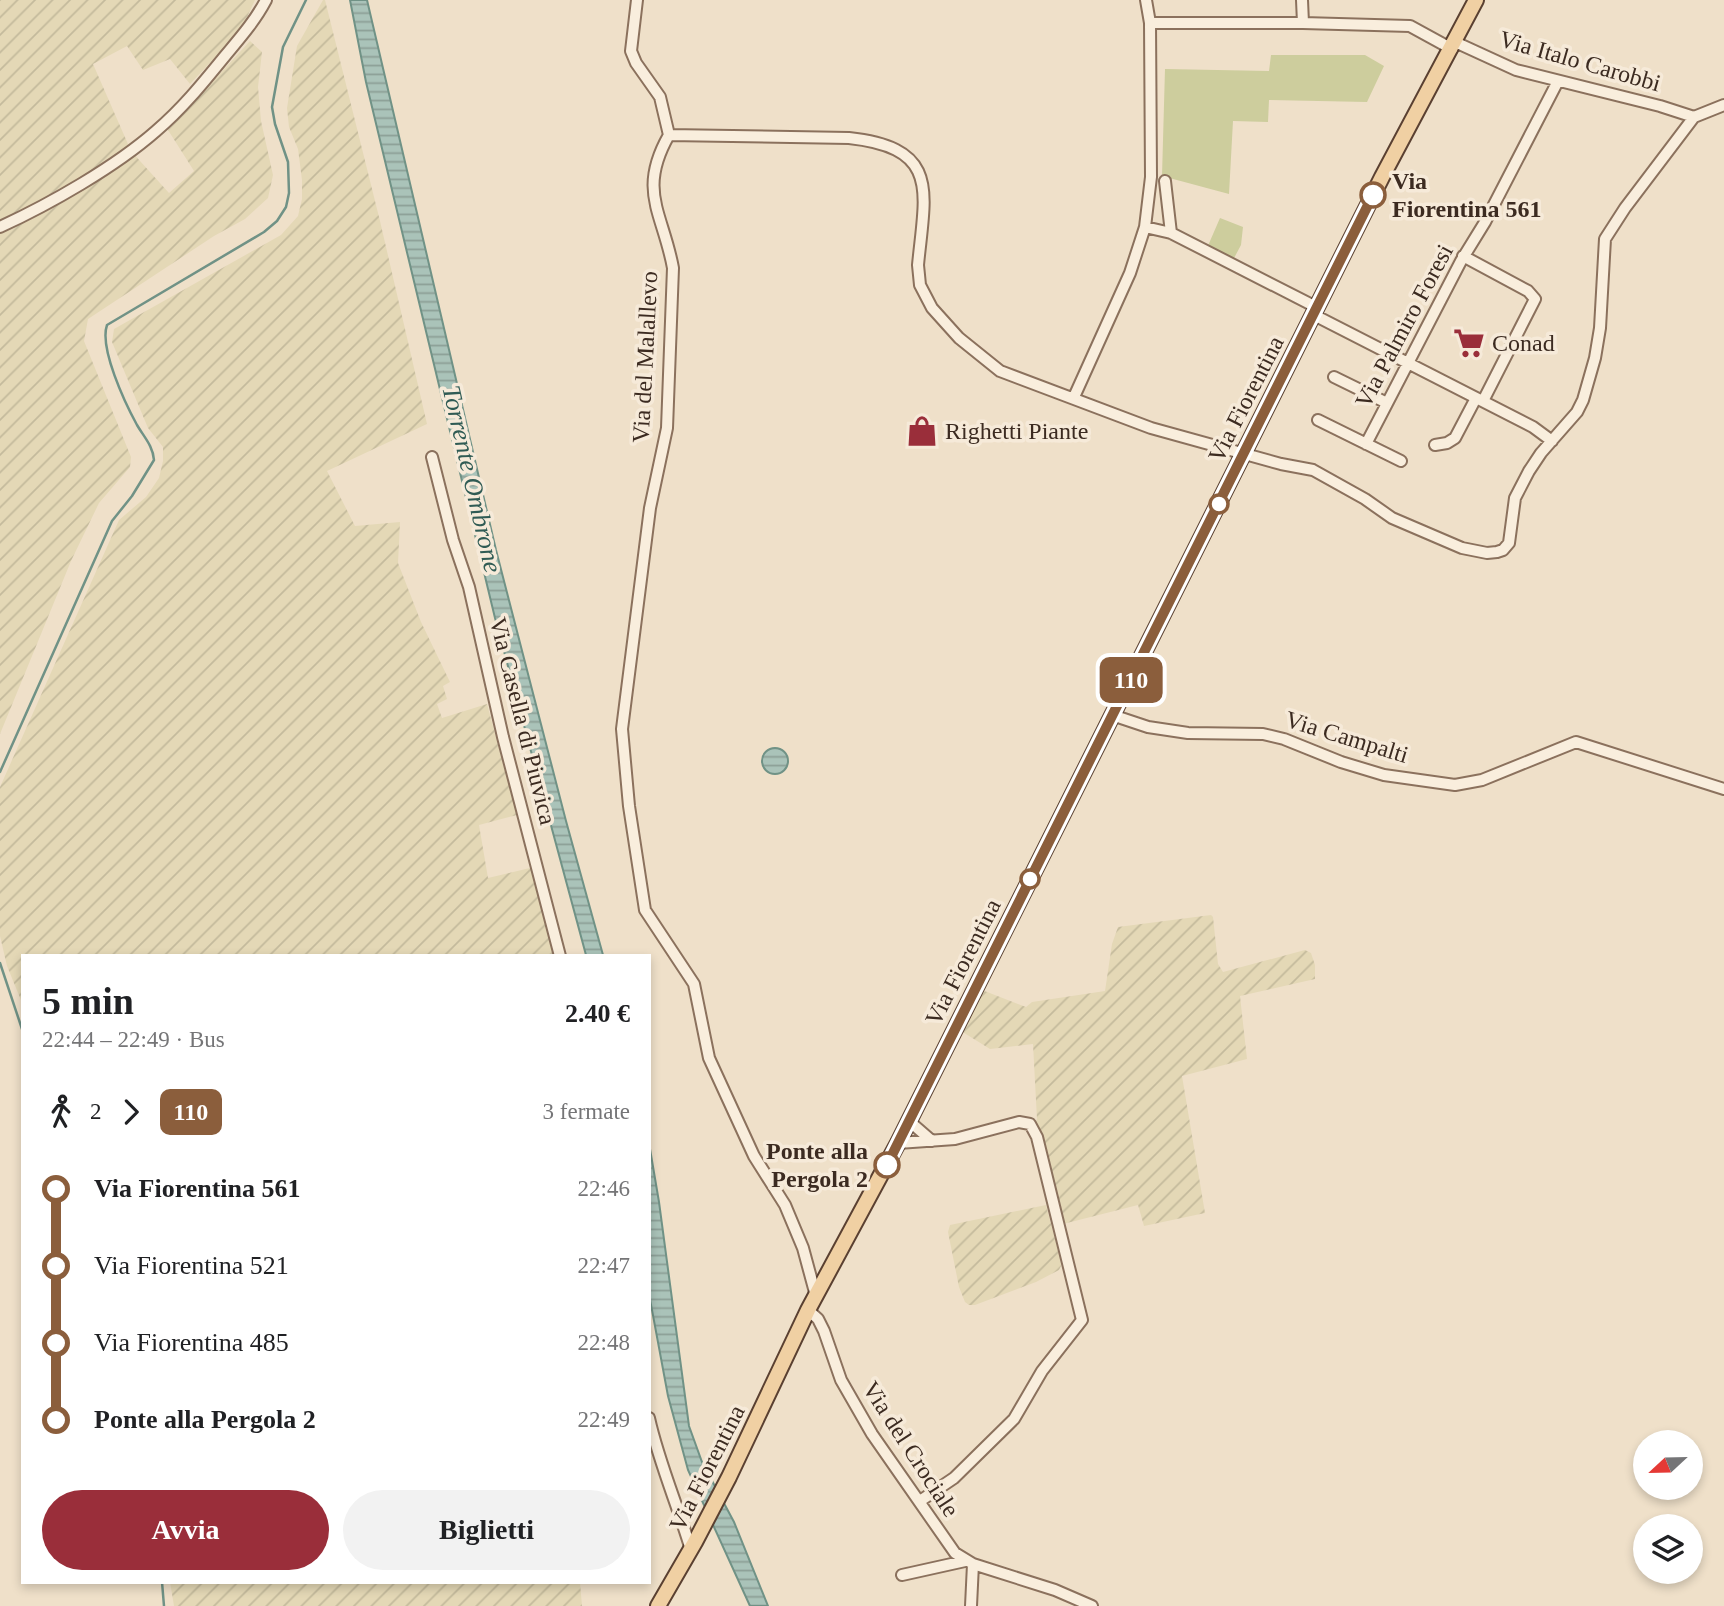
<!DOCTYPE html>
<html lang="it">
<head>
<meta charset="utf-8">
<style>
  :root { --surface:#fff; --page:#f2f2f2; --text:#202124; --muted:#757577; --accent:#9a2e3a }
  body { margin:0; font-family:Georgia,serif; background:var(--page); color:var(--text); height:100vh; display:flex; flex-direction:column; font-size:26px; white-space:nowrap }
  * { box-sizing:border-box; margin:0 }
  p { font-size:23px; color:var(--muted) }
  .icon { flex:none; width:38px; height:38px; fill:none; stroke:currentColor; stroke-width:2; stroke-linecap:round; stroke-linejoin:round }
  .map { position:relative; flex:1; overflow:hidden }
  .sheet { position:absolute; left:21px; top:954px; width:630px; height:630px; display:flex; flex-direction:column; background:var(--surface); border-radius:0px; box-shadow:0 4px 10px #0003 }
  .sheet>* { flex:none }
  .badge { padding:0 14px; border-radius:10px; font-size:24px; line-height:46px }
  .needle { width:46px; rotate:248deg }
  .controls { position:absolute; left:1633px; top:1430px; display:grid; gap:14px }
  .controls a { display:grid; place-items:center; width:70px; height:70px; border-radius:50%; background:var(--surface); box-shadow:0 4px 10px #0003; font-size:35px }
  .map>.badge { position:absolute; translate:-50% -50%; box-shadow:0 0 0 4px #fff }
  .legs { display:flex; align-items:center; gap:10px; height:77px; padding:0 21px; font-size:23px }
  .legs p { margin-inline-start:auto }
  .summary { display:flex; align-items:center; justify-content:space-between; height:119px; padding:0 21px }
  h1 { font-size:38px; font-weight:700; line-height:52px }
  .action { display:flex; gap:14px; margin-top:auto; padding:14px 21px }
  .action a { flex:1; height:80px; border-radius:42px; background:var(--accent); color:#fff; font-size:28px; font-weight:700; line-height:80px; text-align:center }
  .action a+a { background:var(--page); color:var(--text) }
  ul { padding:0 21px; list-style:none }
  li { display:flex; align-items:center; gap:24px; height:77px; font-size:26px }
  li i { display:grid; place-items:center; width:10px; height:100%; margin:0 9px; background:currentColor }
  li i::after { content:''; width:18px; height:18px; margin:-9px; border:5px solid; border-radius:50%; background:var(--surface) }
  li p { margin-inline-start:auto }
  li:first-child i { background:linear-gradient(#0000 50%,currentColor 0) }
  li:last-child i { background:linear-gradient(currentColor 50%,#0000 0) }
  .map>svg:first-child { display:block }
  .farmland { fill:url(#farmland-furrows) }
  .grass { fill:#cdcd9d }
  .water { fill:url(#water-rules); stroke:#709286; stroke-width:2 }
  .lines { fill:none; stroke-linecap:round; stroke-linejoin:round }
  .stream { stroke:#709286; stroke-width:2.5 }
  .minor-casing { stroke:#8b715d; stroke-width:14 }
  .major-casing { stroke:#5a4031; stroke-width:18 }
  .minor { stroke:#f9eedd; stroke-width:10 }
  .major { stroke:#f0d0a3; stroke-width:14 }
  .line-1-casing { stroke:#fff; stroke-width:16 }
  .line-1 { stroke:#8b5e3c; stroke-width:10 }
  .stop-1-dot { fill:#fff; stroke:#8b5e3c; stroke-width:3.5 }
  .labels { text-anchor:middle; dominant-baseline:central; stroke-width:7; stroke-linejoin:round; paint-order:stroke }
  .street-label { font-size:24px; fill:#3c2b21; stroke:#f6ead9 }
  .stop-label { font-size:24px; font-weight:bold; fill:#3c2b21; stroke:#f6ead9; text-anchor:start }
  .poi-label { font-size:24px; fill:#3c2b21; stroke:#f6ead9; text-anchor:start }
  .water-label { font-size:26px; font-style:italic; fill:#305b54; stroke:#f6ead9 }
</style>
</head>
<body>
<div class="map">
<svg width="1724" height="1606" viewBox="0 0 1724 1606">
  <defs>
    <pattern id="farmland-furrows" width="10" height="10" patternUnits="userSpaceOnUse" patternTransform="scale(1.75)"><rect width="10" height="10" fill="#e4d8b6"/><path d="M-1 1l2-2M0 10L10 0M9 11l2-2" fill="none" stroke="#c4ba9c"/></pattern>
    <pattern id="water-rules" width="6" height="5" patternUnits="userSpaceOnUse" patternTransform="scale(1.75)"><rect width="6" height="5" fill="#aac3b9"/><path d="M0 2.5h6" fill="none" stroke="#8c9f96"/></pattern>
  </defs>
  <rect width="100%" height="100%" fill="#efe0c9"/>
  <path class="farmland" d="M 0,0 L 255,0 L 241,30 L 190,84 L 170,59 L 143,70 L 127,46 L 93,64 L 131,151 L 169,193 L 194,171 L 168,130 L 250,41 L 262,52 L 258,87 L 261,121 L 273,175 L 268,198 L 245,219 L 214,236 L 88,319 L 84,341 L 131,457 L 130,467 L 99,503 L 71,561 L 0,734 Z
    M 323,0 L 325,0 L 380,221 L 427,424 L 327,471 L 355,526 L 400,522 L 398,563 L 421,622 L 450,682 L 443,686 L 447,699 L 437,704 L 442,718 L 487,704 L 517,815 L 479,825 L 488,878 L 534,867 L 556,955 L 23,956 L 23,1005 L 7,966 L 0,936 L 0,787 L 119,520 L 146,497 L 159,478 L 163,461 L 163,447 L 148,428 L 112,342 L 114,329 L 281,235 L 298,216 L 302,199 L 302,180 L 298,149 L 289,127 L 287,108 L 297,46 Z
    M 1211,915 L 1213,917 L 1218,964 L 1223,972 L 1305,950 L 1311,953 L 1315,965 L 1315,979 L 1240,996 L 1247,1059 L 1182,1076 L 1205,1213 L 1144,1226 L 1138,1205 L 1059,1225 L 1035,1124 L 1037,1119 L 1033,1044 L 990,1049 L 961,1031 L 982,990 L 1026,1007 L 1032,1002 L 1105,991 L 1112,944 L 1118,927 Z
    M 1046,1205 L 1060,1258 L 1061,1266 L 1059,1270 L 1036,1282 L 975,1305 L 969,1305 L 965,1302 L 959,1287 L 948,1232 L 950,1225 Z
    M 170,1582 L 580,1582 L 582,1606 L 174,1606 Z"/>
  <path class="grass" d="M 1271,55 L 1365,55 L 1384,66 L 1367,102 L 1269,100 L 1268,122 L 1233,121 L 1229,194 L 1162,176 L 1165,69 L 1269,71 Z
    M 1220,218 L 1243,227 L 1241,245 L 1233,260 L 1207,248 Z"/>
  <path class="water" d="M 350,0 L 367,0 L 496,550 L 566,821 L 603,955 L 586,955 L 495,618 L 366,82 Z
    M762 761a13 13 0 1 1 26 0a13 13 0 1 1-26 0Z
    M 649,1143 L 659,1202 L 689,1426 L 702,1462 L 734,1522 L 768,1606 L 750,1606 L 688,1470 L 668,1396 L 649,1294 Z"/>
  <g class="lines">
    <path class="stream" d="M 0,772 L 112,521 L 132,496 L 154,460 C 153,446 144,437 137,425 C 125,403 99,348 107,325 L 264,232 L 277,221 L 286,207 L 289,193 L 288,162 L 275,124 L 272,107 L 283,47 L 306,0
      M 0,963 L 23,1032
      M 162,1582 L 164,1606"/>
    <defs>
      <path id="minor" d="M 637,0 L 631,51 L 636,63 L 660,97 L 669,135
        M 1302,0 L 1303,23
        M 1150,23 L 1303,23 L 1410,26 L 1452,49
        M 1455,42 L 1516,70 L 1660,106 L 1694,117
        M 1165,181 L 1171,233
        M 0,227 C 50,204 115,167 156,131 C 182,109 203,83 225,56 C 240,38 255,21 266,0
        M 1145,227 L 1171,233 L 1318,308
        M 1463,256 L 1528,291 L 1535,299 L 1483,401
        M 1314,315 L 1533,427 L 1552,441
        M 1334,377 L 1387,403
        M 1074,397 L 1130,273 L 1145,227 L 1151,177 L 1150,23 L 1146,0
        M 1318,420 L 1401,461
        M 1366,444 L 1461,261 L 1485,222 L 1558,81
        M 1435,445 L 1447,443 L 1455,438 L 1476,398
        M 432,457 L 453,540 L 469,587 L 503,737 L 560,956
        M 1112,715 L 1148,727 L 1188,733 L 1263,734 L 1284,739 L 1341,762 L 1384,775 L 1455,785 L 1482,780 L 1576,742 L 1724,789
        M 909,1121 L 932,1141
        M 898,1143 L 955,1139 L 1019,1122 L 1030,1124 L 1037,1137 L 1082,1320 L 1042,1371 L 1014,1419 L 954,1478 L 920,1501
        M 816,1296 L 803,1248 L 785,1205 L 754,1156 L 709,1058 L 694,984 L 645,910 L 629,806 L 622,729 L 650,508 L 667,428 L 673,268 C 663,213 637,191 669,135 L 849,138 C 941,148 925,192 918,265 L 920,285 L 932,308 L 959,338 L 1000,371 L 1151,428 L 1281,464 L 1313,470 L 1365,499 L 1392,518 L 1462,548 L 1487,553 L 1497,552 L 1503,550 L 1509,543 L 1515,498 L 1529,471 L 1541,453 L 1577,412 L 1583,400 L 1595,358 L 1600,328 L 1605,239 L 1625,208 L 1694,117 L 1724,105
        M 808,1310 L 818,1319 L 824,1331 L 841,1380 L 872,1434 L 955,1553 L 973,1564 L 1055,1590 L 1092,1606
        M 649,1418 C 659,1463 678,1506 691,1550
        M 902,1575 L 965,1561
        M 971,1606 L 973,1564"/>
      <path id="major" d="M 658,1606 L 695,1542 L 729,1477 L 808,1310 L 898,1143 L 1382,177 L 1476,0"/>
    </defs>
    <use href="#minor" class="minor-casing"/>
    <use href="#major" class="major-casing"/>
    <use href="#minor" class="minor"/>
    <use href="#major" class="major"/>
  </g>
  <g class="lines">
    <defs>
      <path id="line-1" d="M 887,1165 L 1373,195"/>
    </defs>
    <use href="#line-1" class="line-1-casing"/>
    <use href="#line-1" class="line-1"/>
  </g>
  <defs>
    <symbol id="supermarket-bare" viewBox="-9 -9 18 18"><path d="M-6-5.5h2.5l.6 2H6L4.5 2H-2.5L-4.4-4H-6ZM-1.5 3.2a1.3 1.3 0 1 0 .1 0ZM3 3.2a1.3 1.3 0 1 0 .1 0Z" fill="#9a2e3a" stroke="#f6ead9" stroke-width="2.5" paint-order="stroke"/></symbol>
    <symbol id="shop-bare" viewBox="-9 -9 18 18"><path d="M-5-2.5h2.3a2.7 3.5 0 0 1 5.4 0H5L5.5 6h-11ZM-1.5-2.5h3a1.5 2.3 0 0 0-3 0Z" fill="#9a2e3a" stroke="#f6ead9" stroke-width="2.5" paint-order="stroke"/></symbol>
  </defs>
  <g fill-rule="evenodd">
    <use href="#supermarket-bare" x="1447" y="321" width="44" height="44"/>
    <use href="#shop-bare" x="900" y="409" width="44" height="44"/>
  </g>
  <g class="stop-1-dot">
    <circle cx="1373" cy="195" r="12"/>
    <circle cx="1219" cy="504" r="9"/>
    <circle cx="1030" cy="879" r="9"/>
    <circle cx="887" cy="1165" r="12"/>
  </g>
  <g class="labels">
    <g class="street-label">
      <text transform="translate(1580 61) rotate(16)">Via Italo Carobbi</text>
      <text transform="translate(1404 326) rotate(-62)">Via Palmiro Foresi</text>
      <text transform="translate(645 357) rotate(-87)">Via del Malallevo</text>
      <text transform="translate(1246 399) rotate(-63)">Via Fiorentina</text>
      <text transform="translate(523 721) rotate(76)">Via Casella di Piuvica</text>
      <text transform="translate(1347 737) rotate(17)">Via Campalti</text>
      <text transform="translate(963 962) rotate(-63)">Via Fiorentina</text>
      <text transform="translate(911 1449) rotate(57)">Via del Crociale</text>
      <text transform="translate(707 1468) rotate(-63)">Via Fiorentina</text>
    </g>
    <g class="stop-label">
      <text x="1392" y="181">Via<tspan x="1392" dy="28">Fiorentina 561</tspan></text>
      <text x="868" y="1151" text-anchor="end">Ponte alla<tspan x="868" dy="28">Pergola 2</tspan></text>
    </g>
    <g class="poi-label">
      <text x="1492" y="343">Conad</text>
      <text x="945" y="431">Righetti Piante</text>
    </g>
    <g class="water-label">
      <text transform="translate(472 479) rotate(77)">Torrente Ombrone</text>
    </g>
  </g>
</svg>
<div class="controls">
<a><svg class="needle" viewBox="-14 -14 28 28"><path d="M0-13l5 13h-10z" fill="#e53935"/><path d="M0 13l5-13h-10z" fill="#757577"/></svg></a>
<a><svg class="icon" aria-label="layers" viewBox="0 0 24 24"><path d="M12 4l9 5-9 5-9-5zM3 14l9 5 9-5"/></svg></a>
</div>
<b class="badge" style="left:1131px;top:680px;background:#8b5e3c;color:#fff">110</b>
<section class="sheet">
<div class="summary"><div><h1>5 min</h1><p>22:44 – 22:49 · Bus</p></div><b>2.40 €</b></div>
<div class="legs"><svg class="icon" aria-label="walk" viewBox="0 0 24 24"><circle cx="13" cy="4" r="2"/><path d="M13 8l-2 6 4 7M11 14l-3 7M7 12l3-4h3l4 4"/></svg>2<svg class="icon" aria-label="forward" viewBox="0 0 24 24"><path d="M9 5l7 7-7 7"/></svg><b class="badge" style="background:#8b5e3c;color:#fff">110</b><p>3 fermate</p></div>
<ul>
<li><i style="color:#8b5e3c"></i><b>Via Fiorentina 561</b><p>22:46</p></li>
<li><i style="color:#8b5e3c"></i><span>Via Fiorentina 521</span><p>22:47</p></li>
<li><i style="color:#8b5e3c"></i><span>Via Fiorentina 485</span><p>22:48</p></li>
<li><i style="color:#8b5e3c"></i><b>Ponte alla Pergola 2</b><p>22:49</p></li>
</ul>
<div class="action"><a>Avvia</a><a>Biglietti</a></div>
</section>
</div>
</body>
</html>
